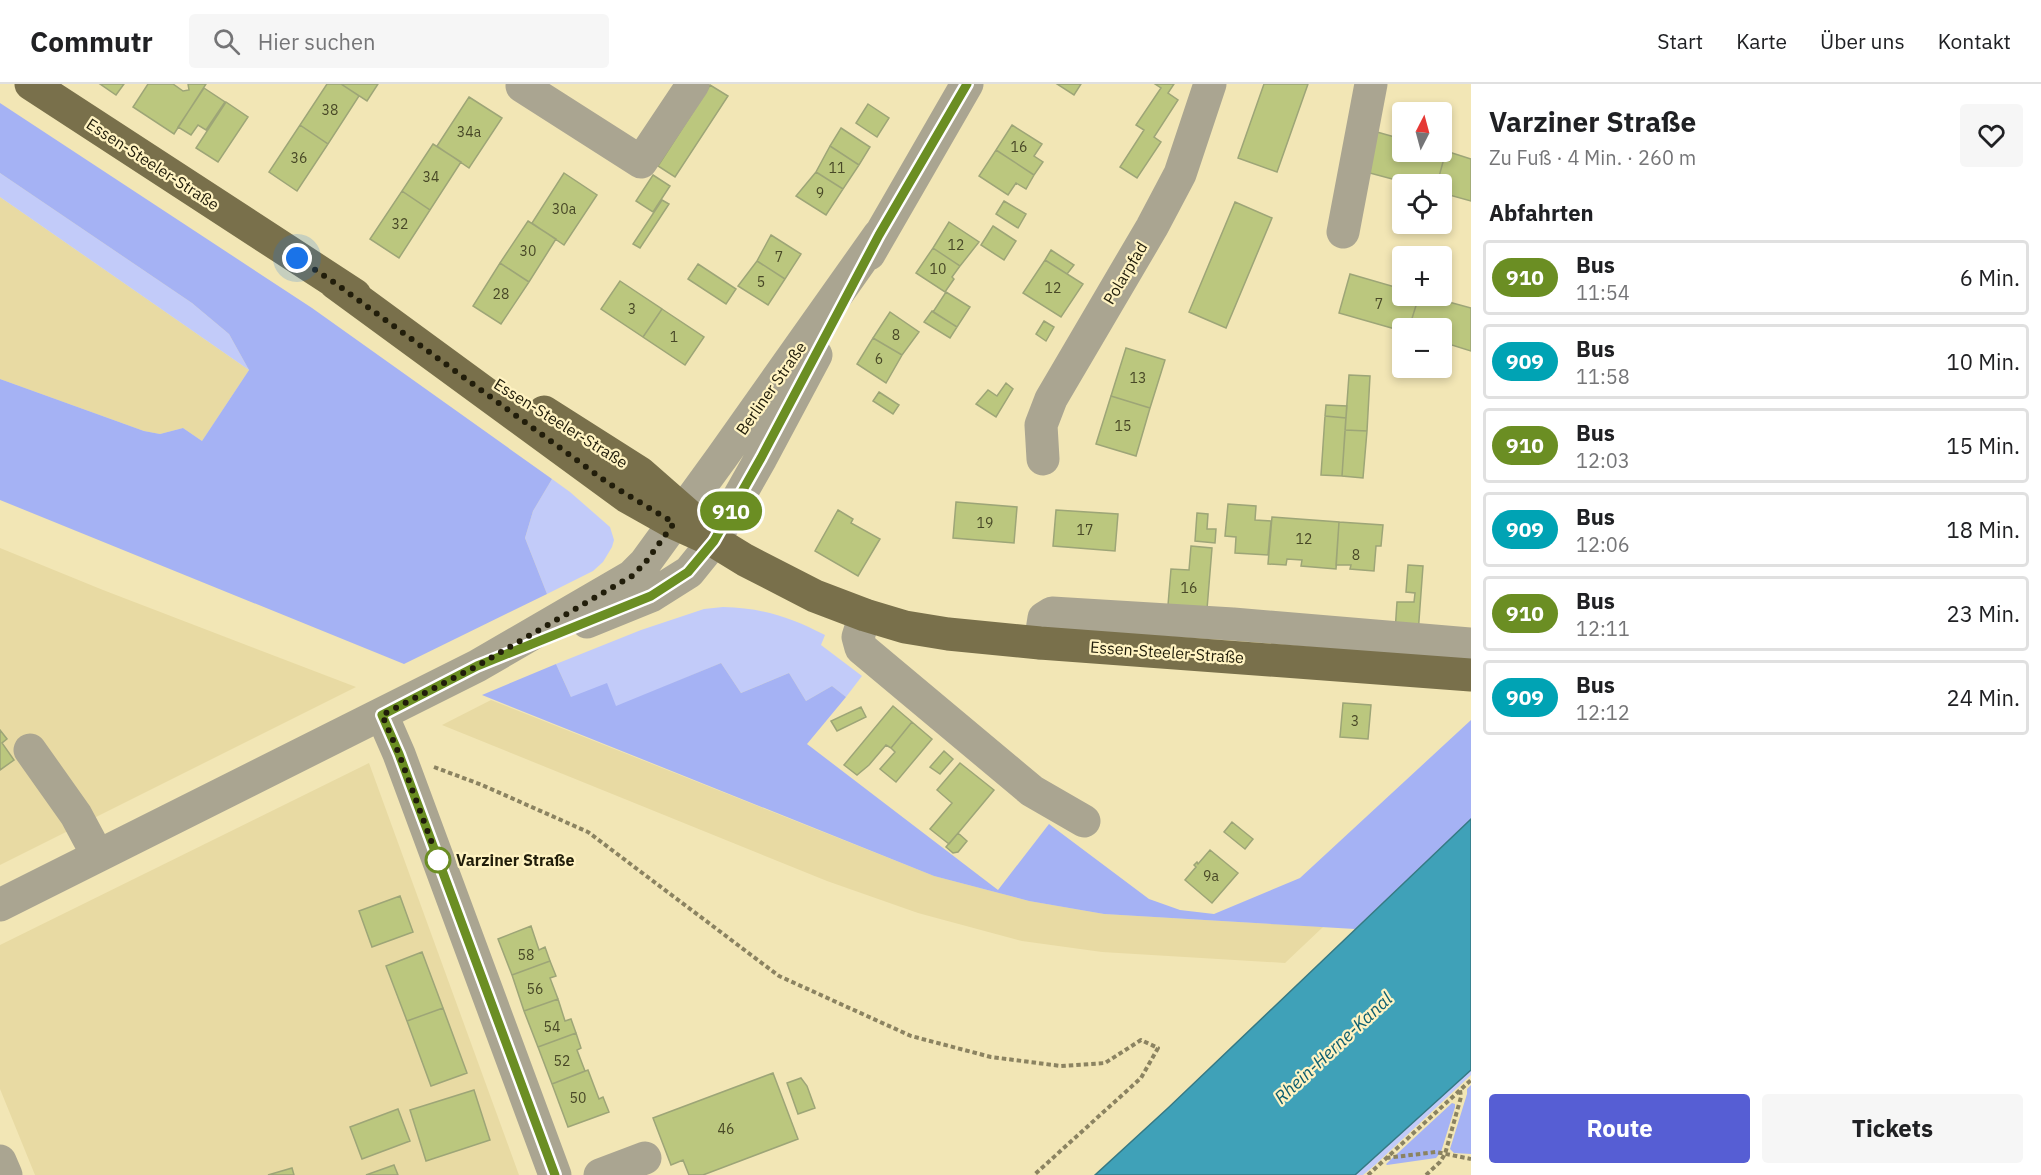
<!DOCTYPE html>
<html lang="de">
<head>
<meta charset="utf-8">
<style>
  :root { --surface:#fff; --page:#f6f6f6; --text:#202124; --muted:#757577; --line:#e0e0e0; --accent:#565ed4 }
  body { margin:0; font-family:"IBM Plex Sans",sans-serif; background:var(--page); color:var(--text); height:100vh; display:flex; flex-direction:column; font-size:22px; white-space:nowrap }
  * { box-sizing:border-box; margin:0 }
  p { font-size:20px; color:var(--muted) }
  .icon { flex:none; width:33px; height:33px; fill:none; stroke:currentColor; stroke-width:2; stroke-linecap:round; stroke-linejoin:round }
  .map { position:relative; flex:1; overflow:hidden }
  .side { display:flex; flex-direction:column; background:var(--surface); width:570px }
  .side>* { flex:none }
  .badge { padding:0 12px; border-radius:20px; font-size:21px; line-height:39px }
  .needle { width:39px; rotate:6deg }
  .controls { position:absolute; left:1392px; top:18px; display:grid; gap:12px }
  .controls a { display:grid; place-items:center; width:60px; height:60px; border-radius:6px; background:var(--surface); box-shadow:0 3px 9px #0003; font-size:30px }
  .you { position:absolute; width:30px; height:30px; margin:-15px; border:4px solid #fff; border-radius:50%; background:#1a73e8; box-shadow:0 0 0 9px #1a73e833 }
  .map>.badge { position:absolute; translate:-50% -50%; box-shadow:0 0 0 3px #fff }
  h2 { padding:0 18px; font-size:22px; line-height:54px }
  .round { display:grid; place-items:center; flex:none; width:63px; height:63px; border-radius:6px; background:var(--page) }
  .head { display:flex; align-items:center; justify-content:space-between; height:102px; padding:0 18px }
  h1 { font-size:28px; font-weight:700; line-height:45px }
  .primary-button { display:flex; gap:12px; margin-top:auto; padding:12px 18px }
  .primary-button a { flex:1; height:69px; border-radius:6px; background:var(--accent); color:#fff; font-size:24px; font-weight:700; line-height:69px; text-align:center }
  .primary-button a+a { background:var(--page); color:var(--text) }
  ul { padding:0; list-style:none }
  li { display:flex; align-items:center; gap:18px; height:75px; margin:0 12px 9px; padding:0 6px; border:3px solid var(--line); border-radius:6px }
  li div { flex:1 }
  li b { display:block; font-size:22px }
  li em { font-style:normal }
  li .badge { min-width:66px; font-weight:700; text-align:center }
  header { display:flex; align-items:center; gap:36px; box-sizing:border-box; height:84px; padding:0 30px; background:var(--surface); border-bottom:2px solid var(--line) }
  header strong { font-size:28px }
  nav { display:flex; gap:33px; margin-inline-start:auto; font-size:21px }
  .search { width:420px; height:54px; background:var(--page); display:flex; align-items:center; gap:15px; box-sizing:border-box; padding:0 21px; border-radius:6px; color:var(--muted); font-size:22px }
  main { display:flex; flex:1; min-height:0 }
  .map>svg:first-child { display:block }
  .built { fill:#e8daa3 }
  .green { fill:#c2cbf9 }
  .forest { fill:#a5b2f4 }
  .water { fill:#3fa1b8; stroke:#367984; stroke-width:1.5 }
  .building { fill:#bbc77e; stroke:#9da577; stroke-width:1.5 }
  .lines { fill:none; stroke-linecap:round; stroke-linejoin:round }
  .path { stroke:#8b8361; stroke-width:4; stroke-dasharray:4.5 3; stroke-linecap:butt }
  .minor { stroke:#aaa591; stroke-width:33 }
  .major { stroke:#79704b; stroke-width:33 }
  .line-casing { stroke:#fff; stroke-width:14 }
  .line { stroke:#6b8e23; stroke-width:9 }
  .walk { stroke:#211d0a; stroke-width:6; stroke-dasharray:0 10.8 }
  .stop-dot { fill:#fff; stroke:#6b8e23; stroke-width:3 }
  .labels { text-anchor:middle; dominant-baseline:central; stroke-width:4.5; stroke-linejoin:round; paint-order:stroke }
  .number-label { font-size:14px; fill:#484827 }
  .street-label { font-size:16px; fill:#211d0a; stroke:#fff3c2 }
  .stop-label { font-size:16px; font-weight:bold; fill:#211d0a; stroke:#fff3c2; text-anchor:start }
  .water-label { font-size:18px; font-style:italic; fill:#0d5e6f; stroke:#fff3c2 }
</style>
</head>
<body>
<header>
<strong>Commutr</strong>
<div class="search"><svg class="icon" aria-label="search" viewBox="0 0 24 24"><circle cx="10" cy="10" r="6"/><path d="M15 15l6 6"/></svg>Hier suchen</div>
<nav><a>Start</a><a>Karte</a><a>Über uns</a><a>Kontakt</a></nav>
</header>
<main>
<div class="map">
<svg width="1471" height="1091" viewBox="0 0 1471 1091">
  <rect width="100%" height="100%" fill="#f2e6b5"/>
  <path class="built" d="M 0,113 L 249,286 L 202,357 L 183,344 L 160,350 L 144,347 L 0,295 Z
    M 0,464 L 103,506 L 356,603 L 0,781 Z
    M 491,616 L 934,792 L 1029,817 L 1104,830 L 1323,843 L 1285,879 L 1102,868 L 1022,857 L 918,829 L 827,797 L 442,641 Z
    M 369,679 L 519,1091 L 35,1091 L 0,1005 L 0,861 Z"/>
  <path class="green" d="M 0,89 L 192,219 L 229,250 L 249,286 L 0,113 Z
    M 552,395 L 570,408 L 610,443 L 614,456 L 612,463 L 603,478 L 593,487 L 547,510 L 525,454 L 533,427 Z
    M 723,523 C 763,524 790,533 825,551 L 821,561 L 862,592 L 846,613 L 832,602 L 806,617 L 789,589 L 741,609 L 721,579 L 616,623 L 571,613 L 556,580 L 641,546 L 704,525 Z
    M 1471,986 L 1471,991 L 1375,1081 L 1363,1091 L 1355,1091 Z"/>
  <path class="forest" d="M 0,19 L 312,224 L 552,395 L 533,427 L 525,454 L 547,510 L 404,580 L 0,416 L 0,295 L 144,347 L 160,350 L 183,344 L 202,357 L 249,286 L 229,250 L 192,219 L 0,89 Z
    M 721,579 L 741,609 L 789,589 L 806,617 L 832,602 L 846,613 L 807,660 L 998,806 L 1049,740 L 1149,815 L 1180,826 L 1214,830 L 1300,794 L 1471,636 L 1471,735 L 1355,845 L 1104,830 L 1029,817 L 934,792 L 482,611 L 556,580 L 571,613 L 607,599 L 616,622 Z
    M 1471,1001 L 1471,1070 L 1454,1069 L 1450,1065 L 1467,1010 L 1467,1005 Z
    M 1452,1019 L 1455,1020 L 1455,1023 L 1441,1068 L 1436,1074 L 1387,1081 L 1386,1080 Z"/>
  <path class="water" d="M 1471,735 L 1471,986 L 1355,1091 L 1095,1091 L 1168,1024 Z"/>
  <path class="building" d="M 100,0 L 124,0 L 116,11 Z
    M 148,0 L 173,0 L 183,7 L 189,6 L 188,0 L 206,0 L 174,50 L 133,23 Z
    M 327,0 L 341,0 L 359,12 L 328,60 L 300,41 Z
    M 341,0 L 378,0 L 367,17 Z
    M 1057,0 L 1081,0 L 1074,11 Z
    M 1155,0 L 1174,0 L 1168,9 L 1178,16 L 1154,53 L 1161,58 L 1137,94 L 1120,83 L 1144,46 L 1136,41 L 1161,4 Z
    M 1264,0 L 1308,0 L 1277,88 L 1238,74 Z
    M 710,1 L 728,12 L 675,93 L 658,82 Z
    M 204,4 L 225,18 L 206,46 L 198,41 L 191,51 L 178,43 Z
    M 469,13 L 502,34 L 469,84 L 437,62 Z
    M 226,18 L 248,33 L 218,78 L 196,64 Z
    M 868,20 L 889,34 L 877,53 L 856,39 Z
    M 300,41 L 328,60 L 297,107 L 269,88 Z
    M 1012,41 L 1042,60 L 1034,72 L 1043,78 L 1034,91 L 996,66 Z
    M 841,44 L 870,63 L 859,81 L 830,62 Z
    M 1377,48 L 1402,55 L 1402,68 L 1446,67 L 1437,100 L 1411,100 L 1366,88 Z
    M 433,60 L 461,78 L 430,126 L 402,107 Z
    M 830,62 L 859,81 L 843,105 L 816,88 Z
    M 996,66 L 1034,91 L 1026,105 L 1016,99 L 1008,111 L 979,92 Z
    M 1446,67 L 1471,75 L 1471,117 L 1442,109 L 1442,100 L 1437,100 Z
    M 816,88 L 843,105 L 826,131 L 796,112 Z
    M 564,89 L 597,111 L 564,161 L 532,139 Z
    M 653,91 L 670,102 L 653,128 L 636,117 Z
    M 402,107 L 430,126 L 399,174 L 370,155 Z
    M 662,116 L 669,120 L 640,164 L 633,160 Z
    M 1004,117 L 1026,130 L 1018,144 L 996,130 Z
    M 1235,118 L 1272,134 L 1226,244 L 1189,228 Z
    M 528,137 L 556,155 L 529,198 L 500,179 Z
    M 949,138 L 979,158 L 960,182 L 933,164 Z
    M 993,142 L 1016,157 L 1004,176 L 981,161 Z
    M 771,151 L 801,170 L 785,195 L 757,177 Z
    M 933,164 L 960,182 L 952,193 L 954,195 L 945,208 L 916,189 Z
    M 1051,166 L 1074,181 L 1067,190 L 1045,176 Z
    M 1045,176 L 1083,200 L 1061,233 L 1023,209 Z
    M 757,177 L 785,195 L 768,221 L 738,202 Z
    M 500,179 L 529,198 L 501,240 L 473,222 Z
    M 698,180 L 736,205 L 726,220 L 688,195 Z
    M 1350,190 L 1402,205 L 1402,212 L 1419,212 L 1409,244 L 1402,244 L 1402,247 L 1339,229 Z
    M 620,197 L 662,225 L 643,253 L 601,225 Z
    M 946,208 L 970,223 L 957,243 L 933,228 Z
    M 1419,212 L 1427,212 L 1471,224 L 1471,267 L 1442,258 L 1442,244 L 1409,244 Z
    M 662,225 L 704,253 L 685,281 L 643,253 Z
    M 932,227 L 957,243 L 950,254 L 924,238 Z
    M 890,228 L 919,248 L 902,271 L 873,254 Z
    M 1044,237 L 1054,243 L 1046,257 L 1036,250 Z
    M 873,254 L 902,271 L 886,299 L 857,280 Z
    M 1126,264 L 1165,276 L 1150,324 L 1111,312 Z
    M 1349,291 L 1370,292 L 1367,347 L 1345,346 Z
    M 1006,299 L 1013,305 L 996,333 L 976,320 L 988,306 L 997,312 Z
    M 879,308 L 899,321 L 893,330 L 873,317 Z
    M 1111,312 L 1150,324 L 1136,372 L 1096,360 Z
    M 1326,321 L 1347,322 L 1346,334 L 1325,332 Z
    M 1325,332 L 1346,334 L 1342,392 L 1321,391 Z
    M 1345,346 L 1367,347 L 1363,394 L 1342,392 Z
    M 956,418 L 1017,423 L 1014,459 L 953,454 Z
    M 1228,420 L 1256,422 L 1255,436 L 1271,437 L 1268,471 L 1235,469 L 1236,453 L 1225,452 Z
    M 838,426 L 853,435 L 851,439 L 880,455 L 858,492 L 815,467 Z
    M 1056,426 L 1118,430 L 1115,467 L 1053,462 Z
    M 1197,429 L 1208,430 L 1207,445 L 1216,445 L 1215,459 L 1195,457 Z
    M 1272,433 L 1339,438 L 1336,485 L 1301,482 L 1302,476 L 1287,475 L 1286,481 L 1268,480 Z
    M 1339,438 L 1383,441 L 1381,462 L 1376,462 L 1374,487 L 1350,485 L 1351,481 L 1336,481 Z
    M 1191,462 L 1212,464 L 1207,525 L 1168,521 L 1171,485 L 1189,486 Z
    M 1408,481 L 1423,482 L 1418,550 L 1395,548 L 1397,518 L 1414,518 L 1415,509 L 1406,508 Z
    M 1343,619 L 1371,621 L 1368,655 L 1340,653 Z
    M 893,622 L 912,638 L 891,664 L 886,661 L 869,681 L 857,691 L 844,681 Z
    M 861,623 L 866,633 L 837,647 L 831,637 Z
    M 912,638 L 932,655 L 896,698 L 880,685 L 895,668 L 891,664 Z
    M 0,646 L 7,655 L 2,659 L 14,676 L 0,686 Z
    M 944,667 L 953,675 L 940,690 L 930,683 Z
    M 960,679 L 994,706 L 949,760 L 930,745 L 952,719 L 937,706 Z
    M 1232,738 L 1253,755 L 1245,765 L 1224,748 Z
    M 958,749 L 967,757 L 958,768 L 953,769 L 946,763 Z
    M 1210,766 L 1238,789 L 1212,819 L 1185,796 L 1196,783 L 1194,781 L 1197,778 L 1198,780 Z
    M 400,812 L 413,848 L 372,863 L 359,827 Z
    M 531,842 L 539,866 L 545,863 L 550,877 L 512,891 L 498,855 Z
    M 422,868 L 443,924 L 407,937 L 386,882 Z
    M 550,877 L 556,892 L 550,894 L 558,915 L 524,927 L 512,891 Z
    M 558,915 L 565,937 L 571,935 L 576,949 L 538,963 L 524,927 Z
    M 443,924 L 467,989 L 431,1002 L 407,937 Z
    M 576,949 L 581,964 L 577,966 L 585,987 L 552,1000 L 538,963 Z
    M 588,986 L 599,1015 L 603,1013 L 609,1028 L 568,1043 L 552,1000 Z
    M 773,989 L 798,1055 L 703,1091 L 689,1091 L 683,1076 L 671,1081 L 653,1034 Z
    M 801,994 L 807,1002 L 815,1024 L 798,1030 L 787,999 Z
    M 474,1006 L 490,1056 L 426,1077 L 410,1026 Z
    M 398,1025 L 410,1057 L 362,1075 L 350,1043 Z
    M 394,1081 L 398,1091 L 366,1091 Z
    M 292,1084 L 294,1091 L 268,1091 Z"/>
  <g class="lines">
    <path class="path" d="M 434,683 L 482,701 L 588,748 L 779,892 L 911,952 L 991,973 L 1061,982 L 1105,979 L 1141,956 L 1158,964 L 1141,994 L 1034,1091
      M 1386,1074 L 1436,1068 L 1471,1075
      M 1368,1091 L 1471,996
      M 1426,1091 L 1440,1078 L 1445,1070 L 1461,1013 L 1460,1006"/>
    <path class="minor" d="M 522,2 L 641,78 L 693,0
      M 1343,148 L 1371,0
      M 869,170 L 967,0
      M 1043,375 L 1041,341 L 1051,315 L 1152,143 L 1180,90 L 1210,0
      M 865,531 L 858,553 L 861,564 L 1032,707 L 1084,737
      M 587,538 L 651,512 L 689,488 L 714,457 L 761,374 L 816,271
      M 1040,559 L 1044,534 L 1052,529 L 1233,540 L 1471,560
      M 382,631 L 399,670 L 555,1091
      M 30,666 L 76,731 L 98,772
      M 0,821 L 477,582 L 632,492 L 645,479 L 722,373 L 879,151
      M 0,1077 L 6,1091
      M 600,1091 L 645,1074"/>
    <path class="major" d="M 31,0 L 355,211
      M 335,199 L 626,412 L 674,439 L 714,457 L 745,476 L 815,512 L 865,531 L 905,543 L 948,550 L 1040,559 L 1471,591
      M 544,328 L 640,389 L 689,432"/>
  </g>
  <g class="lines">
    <defs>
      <path id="line" d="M 555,1091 L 399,670 L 382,631 L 477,582 L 651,512 L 688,488 L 714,457 L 761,374 L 879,151 L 967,0"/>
    </defs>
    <use href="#line" class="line-casing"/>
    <use href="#line" class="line"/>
    <path class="walk" d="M 297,174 L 335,199 L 608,399 L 674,439 L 645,479 L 632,492 L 477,582 L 382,631 L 399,670 L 440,781 L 438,776"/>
  </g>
  <circle class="stop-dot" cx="438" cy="776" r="12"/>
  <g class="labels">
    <g class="number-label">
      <text x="330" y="26">38</text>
      <text x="469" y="48">34a</text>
      <text x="1019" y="63">16</text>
      <text x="299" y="74">36</text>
      <text x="837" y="84">11</text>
      <text x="431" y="93">34</text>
      <text x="820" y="109">9</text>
      <text x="564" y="125">30a</text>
      <text x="400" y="140">32</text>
      <text x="956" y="161">12</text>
      <text x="528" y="167">30</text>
      <text x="779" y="173">7</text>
      <text x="938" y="185">10</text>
      <text x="761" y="198">5</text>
      <text x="1053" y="204">12</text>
      <text x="501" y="210">28</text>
      <text x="1379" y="220">7</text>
      <text x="632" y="225">3</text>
      <text x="896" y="251">8</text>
      <text x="674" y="253">1</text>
      <text x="879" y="275">6</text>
      <text x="1138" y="294">13</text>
      <text x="1123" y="342">15</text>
      <text x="985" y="439">19</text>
      <text x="1085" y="446">17</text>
      <text x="1304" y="455">12</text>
      <text x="1356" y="471">8</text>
      <text x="1189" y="504">16</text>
      <text x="1355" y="637">3</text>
      <text x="1211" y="792">9a</text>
      <text x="526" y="871">58</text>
      <text x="535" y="905">56</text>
      <text x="552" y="943">54</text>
      <text x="562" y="977">52</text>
      <text x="578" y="1014">50</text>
      <text x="726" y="1045">46</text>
    </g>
    <g class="street-label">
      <text transform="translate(153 80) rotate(33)">Essen-Steeler-Straße</text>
      <text transform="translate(1125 189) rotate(-59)">Polarpfad</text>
      <text transform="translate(771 304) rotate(-55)">Berliner Straße</text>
      <text transform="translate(561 339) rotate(32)">Essen-Steeler-Straße</text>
      <text transform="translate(1167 568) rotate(4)">Essen-Steeler-Straße</text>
    </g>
    <g class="stop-label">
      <text x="456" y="776">Varziner Straße</text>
    </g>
    <g class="water-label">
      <text transform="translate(1333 964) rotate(-43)">Rhein-Herne-Kanal</text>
    </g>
  </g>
</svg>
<div class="controls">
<a><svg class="needle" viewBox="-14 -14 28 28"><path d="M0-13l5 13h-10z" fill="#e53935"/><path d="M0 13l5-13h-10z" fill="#757577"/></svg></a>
<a><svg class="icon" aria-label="locate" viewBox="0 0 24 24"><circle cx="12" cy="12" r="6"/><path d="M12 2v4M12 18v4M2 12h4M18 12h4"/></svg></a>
<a>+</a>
<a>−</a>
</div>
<div class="you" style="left:297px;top:174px"></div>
<b class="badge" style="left:731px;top:427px;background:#6b8e23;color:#fff">910</b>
</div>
<section class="side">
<div class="head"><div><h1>Varziner Straße</h1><p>Zu Fuß · 4 Min. · 260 m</p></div><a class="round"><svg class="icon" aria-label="heart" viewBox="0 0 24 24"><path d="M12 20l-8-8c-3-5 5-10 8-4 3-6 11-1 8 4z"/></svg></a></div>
<h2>Abfahrten</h2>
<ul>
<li><span class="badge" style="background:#6b8e23;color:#fff">910</span><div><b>Bus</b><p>11:54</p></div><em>6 Min.</em></li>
<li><span class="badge" style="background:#00a3b4;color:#fff">909</span><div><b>Bus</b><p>11:58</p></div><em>10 Min.</em></li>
<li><span class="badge" style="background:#6b8e23;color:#fff">910</span><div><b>Bus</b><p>12:03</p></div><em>15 Min.</em></li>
<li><span class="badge" style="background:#00a3b4;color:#fff">909</span><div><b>Bus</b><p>12:06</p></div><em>18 Min.</em></li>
<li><span class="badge" style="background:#6b8e23;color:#fff">910</span><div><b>Bus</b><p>12:11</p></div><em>23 Min.</em></li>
<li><span class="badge" style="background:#00a3b4;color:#fff">909</span><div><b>Bus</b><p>12:12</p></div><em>24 Min.</em></li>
</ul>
<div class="primary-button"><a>Route</a><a>Tickets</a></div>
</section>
</main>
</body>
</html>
